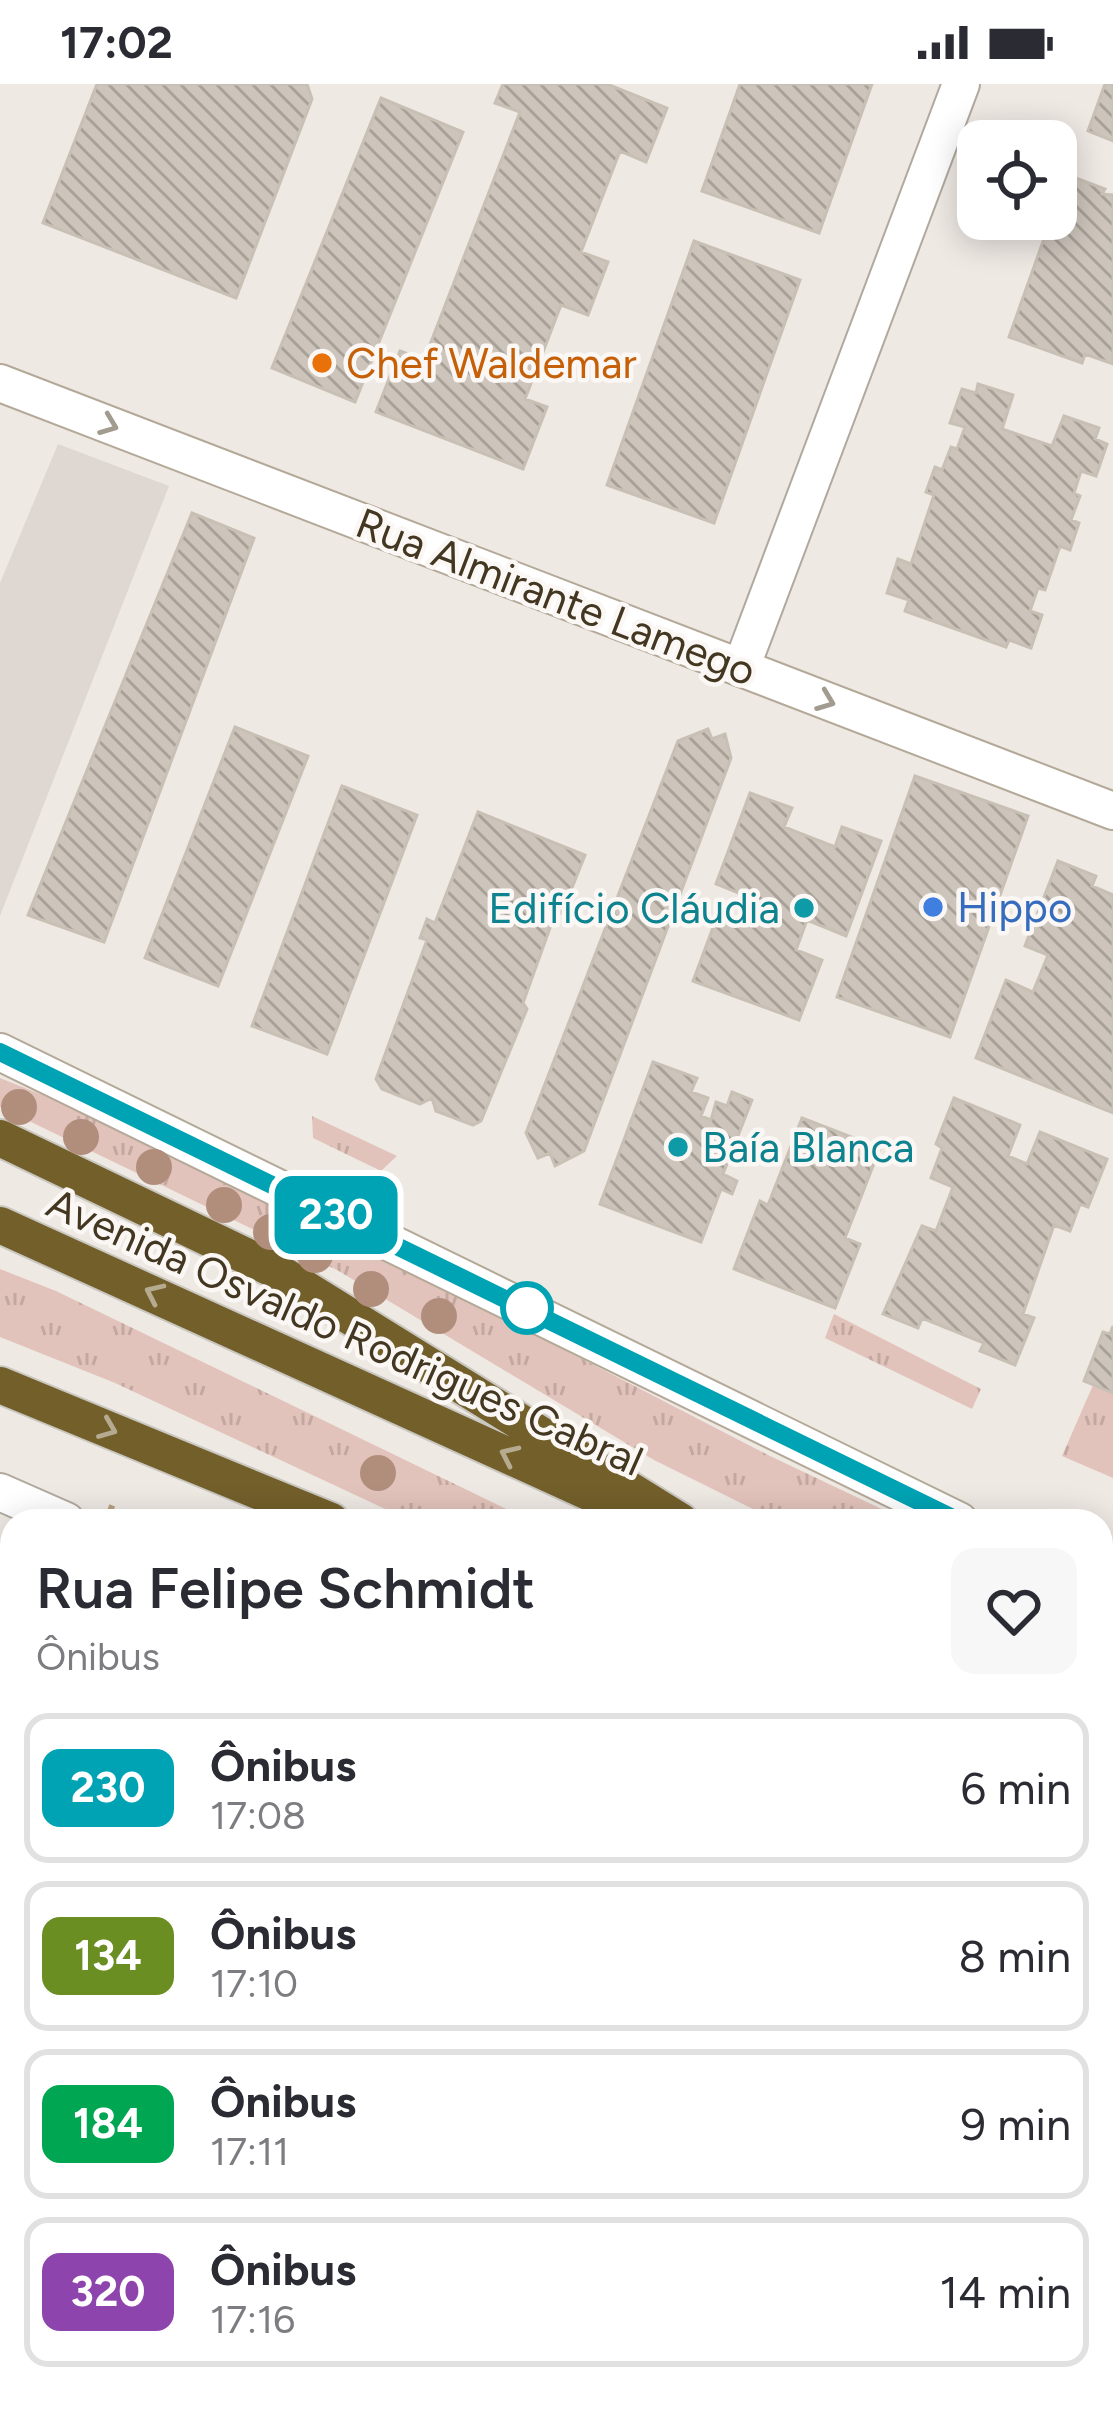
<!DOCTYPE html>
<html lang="pt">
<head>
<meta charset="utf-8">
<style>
  :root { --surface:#fff; --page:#f7f7f7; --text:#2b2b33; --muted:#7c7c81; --line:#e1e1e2 }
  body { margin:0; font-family:Figtree,sans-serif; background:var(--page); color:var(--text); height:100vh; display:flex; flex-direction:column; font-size:45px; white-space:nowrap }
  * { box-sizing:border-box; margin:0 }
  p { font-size:39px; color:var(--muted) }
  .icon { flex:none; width:66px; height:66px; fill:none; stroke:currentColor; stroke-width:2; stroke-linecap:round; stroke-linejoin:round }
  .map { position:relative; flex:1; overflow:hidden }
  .details { position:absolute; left:0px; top:1425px; width:1113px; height:903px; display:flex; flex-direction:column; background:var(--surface); border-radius:36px 36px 0 0; box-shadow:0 6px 30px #0003 }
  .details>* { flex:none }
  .badge { padding:0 24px; border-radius:18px; font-size:42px; line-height:78px }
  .controls { position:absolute; left:957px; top:36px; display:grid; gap:24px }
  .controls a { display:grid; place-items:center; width:120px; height:120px; border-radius:24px; background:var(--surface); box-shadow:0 6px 30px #0003; font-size:60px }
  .map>.badge { position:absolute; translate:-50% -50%; box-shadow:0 0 0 6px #fff }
  .round { display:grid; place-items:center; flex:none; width:126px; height:126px; border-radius:24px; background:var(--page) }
  .head { display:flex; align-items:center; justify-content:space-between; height:204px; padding:0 36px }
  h1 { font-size:57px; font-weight:600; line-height:90px }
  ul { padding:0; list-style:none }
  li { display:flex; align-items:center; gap:36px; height:150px; margin:0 24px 18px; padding:0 12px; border:6px solid var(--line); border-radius:24px }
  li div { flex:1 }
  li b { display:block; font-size:45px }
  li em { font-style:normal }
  li .badge { min-width:132px; font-weight:700; text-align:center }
  .status { display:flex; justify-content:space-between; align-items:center; height:84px; padding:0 60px; background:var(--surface); direction:ltr }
  .status svg { height:33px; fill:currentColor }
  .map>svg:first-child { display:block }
  .built { fill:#dfd8d2 }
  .grass { fill:url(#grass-tufts) }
  .water { fill:url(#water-ripples) }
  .building { fill:url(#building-back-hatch); stroke:#c9c0b5; stroke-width:3 }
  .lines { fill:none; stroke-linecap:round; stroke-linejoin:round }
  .street-casing { stroke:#b1a99e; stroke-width:40 }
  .secondary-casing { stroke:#b4a998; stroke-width:40 }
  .highway-casing { stroke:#cac7c1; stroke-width:40 }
  .path { stroke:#b5a281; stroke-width:8; stroke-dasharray:6 9; stroke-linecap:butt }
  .street { stroke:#fff; stroke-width:36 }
  .secondary { stroke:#fff; stroke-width:36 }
  .highway { stroke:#725f2a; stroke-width:36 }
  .tree { fill:#b18e7c }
  .oneway { stroke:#a19b90 }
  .oneway2 { stroke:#b6ab90 }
  .line-casing { stroke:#fff; stroke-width:27 }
  .line { stroke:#00a3b4; stroke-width:18 }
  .food-dot { fill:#e8710a; stroke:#fbf7f5; stroke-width:4.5 }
  .shop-dot { fill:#3f7fe0; stroke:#fbf7f5; stroke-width:4.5 }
  .culture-dot { fill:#0f9aa8; stroke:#fbf7f5; stroke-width:4.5 }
  .stop-dot { fill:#fff; stroke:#00a3b4; stroke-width:6 }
  .labels { text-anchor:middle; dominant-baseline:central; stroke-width:9; stroke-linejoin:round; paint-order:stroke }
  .food-label { font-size:42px; fill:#c56008; stroke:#fbf7f5; text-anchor:start }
  .street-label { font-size:42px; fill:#433721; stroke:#fbf7f5 }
  .shop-label { font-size:42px; fill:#366cbe; stroke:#fbf7f5; text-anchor:start }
  .culture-label { font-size:42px; fill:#0d838f; stroke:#fbf7f5; text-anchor:end }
</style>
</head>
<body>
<div class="status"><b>17:02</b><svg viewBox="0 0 49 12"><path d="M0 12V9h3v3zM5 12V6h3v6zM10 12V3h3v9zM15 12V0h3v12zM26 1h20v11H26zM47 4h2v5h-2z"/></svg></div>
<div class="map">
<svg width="1113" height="2327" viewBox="0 0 1113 2327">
  <defs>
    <pattern id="grass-tufts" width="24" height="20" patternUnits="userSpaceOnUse" patternTransform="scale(3)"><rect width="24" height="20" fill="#e2c3bb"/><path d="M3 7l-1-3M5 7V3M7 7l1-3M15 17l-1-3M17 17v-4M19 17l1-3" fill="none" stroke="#c3a8a0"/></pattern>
    <pattern id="water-ripples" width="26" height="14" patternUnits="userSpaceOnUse" patternTransform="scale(3)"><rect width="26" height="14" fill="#d1d887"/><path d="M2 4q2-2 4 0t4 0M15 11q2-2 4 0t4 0" fill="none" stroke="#b5ba74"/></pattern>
    <pattern id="building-back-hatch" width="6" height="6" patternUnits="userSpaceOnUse" patternTransform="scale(3)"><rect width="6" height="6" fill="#cdc5bc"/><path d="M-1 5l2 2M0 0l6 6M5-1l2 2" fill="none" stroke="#a8a198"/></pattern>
  </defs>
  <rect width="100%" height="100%" fill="#efe9e4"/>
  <path class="built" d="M 58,360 L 169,402 L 0,832 L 0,499 Z"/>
  <path class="grass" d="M 0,994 L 173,1063 L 770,1372 L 907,1437 L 777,1437 L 654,1376 L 337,1186 L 0,1023 Z
    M 312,1032 L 397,1072 L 381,1087 L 313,1054 Z
    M 0,1185 L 56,1207 L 531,1437 L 411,1437 L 115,1299 L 0,1253 Z
    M 834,1230 L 981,1305 L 972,1325 L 825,1254 Z
    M 1093,1301 L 1113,1309 L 1113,1394 L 1062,1372 Z"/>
  <path class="water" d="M 0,1509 L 12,1514 L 12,1896 L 0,1907 Z
    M 1101,1982 L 1113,1986 L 1113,2327 L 0,2327 L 0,2013 L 12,2009 L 12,2316 L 1101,2316 Z"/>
  <path class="building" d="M 97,0 L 307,0 L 312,15 L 236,214 L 43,139 Z
    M 503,0 L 607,0 L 667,24 L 646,78 L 620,67 L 581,168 L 608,178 L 588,231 L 561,221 L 525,315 L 547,323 L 523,385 L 376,328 L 400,267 L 424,276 L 520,28 L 495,19 Z
    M 740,0 L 872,0 L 819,149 L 702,107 Z
    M 1105,0 L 1113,0 L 1113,57 L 1088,47 Z
    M 381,14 L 463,48 L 355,318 L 272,284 Z
    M 1073,93 L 1105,105 L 1102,110 L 1113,111 L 1113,280 L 1085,270 L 1082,279 L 1009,253 L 1051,135 L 1056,135 L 1058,117 L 1064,120 Z
    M 694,157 L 800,196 L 714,439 L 607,401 Z
    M 978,300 L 1013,311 L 1002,345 L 1052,362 L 1064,332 L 1099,344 L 1095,355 L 1107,360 L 1096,392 L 1081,387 L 1074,409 L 1080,412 L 1071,436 L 1079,439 L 1070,466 L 1060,462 L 1045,506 L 1038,504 L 1030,527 L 1042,531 L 1031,564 L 1009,556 L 1006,563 L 905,527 L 909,516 L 887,509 L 898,475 L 911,480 L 934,411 L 926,408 L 935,383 L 942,386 L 951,363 L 957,365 L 965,343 L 950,339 L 962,305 L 976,309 Z
    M 192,429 L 254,454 L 104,858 L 28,831 Z
    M 235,643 L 308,672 L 218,902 L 145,874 Z
    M 708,645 L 712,655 L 725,650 L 731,674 L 584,1067 L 555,1082 L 550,1069 L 538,1074 L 526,1049 L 678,657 Z
    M 915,692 L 1028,732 L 950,953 L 837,913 Z
    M 342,702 L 417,731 L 327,970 L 252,942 Z
    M 750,709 L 792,724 L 784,743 L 835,763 L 842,743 L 881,757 L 846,852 L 807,836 L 796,866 L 822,876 L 799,936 L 693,897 L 717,833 L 744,843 L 754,815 L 716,800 Z
    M 478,728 L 585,771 L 562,829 L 555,830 L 523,919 L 527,925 L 481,1037 L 473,1041 L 436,1027 L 432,1014 L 420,1020 L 382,1005 L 376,995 L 427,856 L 420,854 L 427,835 L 435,839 Z
    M 1058,777 L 1096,792 L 1092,802 L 1113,811 L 1113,1029 L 976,974 L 1006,896 L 1033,908 L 1048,871 L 1025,862 Z
    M 653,978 L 697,994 L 691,1008 L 708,1014 L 701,1032 L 711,1036 L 716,1018 L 727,1022 L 732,1008 L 752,1016 L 723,1090 L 737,1097 L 732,1110 L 721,1105 L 701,1158 L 600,1120 Z
    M 954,1014 L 1020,1041 L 1008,1072 L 1027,1080 L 1040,1048 L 1107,1075 L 1088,1123 L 1080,1120 L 1070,1147 L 1054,1141 L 1023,1230 L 1034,1234 L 1015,1281 L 980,1267 L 984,1259 L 922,1234 L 918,1244 L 883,1230 L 922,1142 L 936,1147 L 953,1103 L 931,1094 L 942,1064 L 936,1060 Z
    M 802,1034 L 880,1064 L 845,1154 L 860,1160 L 835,1224 L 734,1185 L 760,1117 L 768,1121 Z
    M 1113,1242 L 1113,1309 L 1084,1297 L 1103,1248 L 1110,1250 Z"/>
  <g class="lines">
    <defs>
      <path id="street" d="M 741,584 L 961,0
        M 0,1408 L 66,1437
        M 1101,1896 L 1113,1900"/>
      <path id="secondary" d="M 0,299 L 1113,727
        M 0,968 L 959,1437
        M 1101,1510 L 1113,1516"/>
      <path id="highway" d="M 0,1054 L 275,1186 L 680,1437
        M 0,1141 L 617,1421
        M 0,1301 L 331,1437
        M 1101,1647 L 1113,1652
        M 1101,1772 L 1113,1777"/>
    </defs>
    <use href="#street" class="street-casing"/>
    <use href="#secondary" class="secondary-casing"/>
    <use href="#highway" class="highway-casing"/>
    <path class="path" d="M 108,1424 L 140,1437"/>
    <use href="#street" class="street"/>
    <use href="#secondary" class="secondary"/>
    <use href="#highway" class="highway"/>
  </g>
  <g class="tree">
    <circle cx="19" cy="1023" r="18"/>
    <circle cx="81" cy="1053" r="18"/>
    <circle cx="154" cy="1083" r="18"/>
    <circle cx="224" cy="1121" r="18"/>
    <circle cx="271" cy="1148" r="18"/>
    <circle cx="315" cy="1171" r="18"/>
    <circle cx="371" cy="1205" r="18"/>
    <circle cx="439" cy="1232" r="18"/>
    <circle cx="378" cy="1389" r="18"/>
  </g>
  <defs><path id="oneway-chevron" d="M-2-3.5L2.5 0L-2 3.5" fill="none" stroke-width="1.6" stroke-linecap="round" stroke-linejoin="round" transform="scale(3)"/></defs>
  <g class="oneway">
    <use href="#oneway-chevron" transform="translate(109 341) rotate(21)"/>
    <use href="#oneway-chevron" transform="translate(826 617) rotate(21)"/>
  </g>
  <g class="oneway2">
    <use href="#oneway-chevron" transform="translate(154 1209) rotate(-155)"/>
    <use href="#oneway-chevron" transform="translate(108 1345) rotate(22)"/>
    <use href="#oneway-chevron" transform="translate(509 1371) rotate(-155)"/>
  </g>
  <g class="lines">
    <defs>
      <path id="line" d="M 0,968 L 959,1437"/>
    </defs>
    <use href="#line" class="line-casing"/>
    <use href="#line" class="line"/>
  </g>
  <circle class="food-dot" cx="322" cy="279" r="12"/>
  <circle class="shop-dot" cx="933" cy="823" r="12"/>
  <g class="culture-dot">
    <circle cx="804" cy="824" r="12"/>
    <circle cx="678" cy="1063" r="12"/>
  </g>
  <circle class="stop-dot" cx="527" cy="1224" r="24"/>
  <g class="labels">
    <g class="food-label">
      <text x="346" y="279">Chef Waldemar</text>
    </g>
    <g class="street-label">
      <text transform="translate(556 513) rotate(21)">Rua Almirante Lamego</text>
      <text transform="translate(345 1248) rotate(24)">Avenida Osvaldo Rodrigues Cabral</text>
    </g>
    <g class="shop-label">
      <text x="957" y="823">Hippo</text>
    </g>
    <g class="culture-label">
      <text x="780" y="824">Edifício Cláudia</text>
      <text x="702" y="1063" text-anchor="start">Baía Blanca</text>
    </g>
  </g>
</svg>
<div class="controls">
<a><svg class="icon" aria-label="locate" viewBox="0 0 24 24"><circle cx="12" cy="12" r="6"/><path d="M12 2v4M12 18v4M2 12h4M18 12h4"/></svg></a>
</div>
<b class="badge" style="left:336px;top:1131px;background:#00a3b4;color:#fff">230</b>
<section class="details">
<div class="head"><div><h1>Rua Felipe Schmidt</h1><p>Ônibus</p></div><a class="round"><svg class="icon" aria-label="heart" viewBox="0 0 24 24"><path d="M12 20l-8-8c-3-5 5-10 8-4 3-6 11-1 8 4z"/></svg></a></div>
<ul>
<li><span class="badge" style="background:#00a3b4;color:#fff">230</span><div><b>Ônibus</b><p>17:08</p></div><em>6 min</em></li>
<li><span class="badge" style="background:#6b8e23;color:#fff">134</span><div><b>Ônibus</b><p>17:10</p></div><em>8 min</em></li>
<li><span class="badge" style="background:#00a651;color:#fff">184</span><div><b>Ônibus</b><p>17:11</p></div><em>9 min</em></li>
<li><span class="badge" style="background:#8e44ad;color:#fff">320</span><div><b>Ônibus</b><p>17:16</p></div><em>14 min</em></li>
</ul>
</section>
</div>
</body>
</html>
